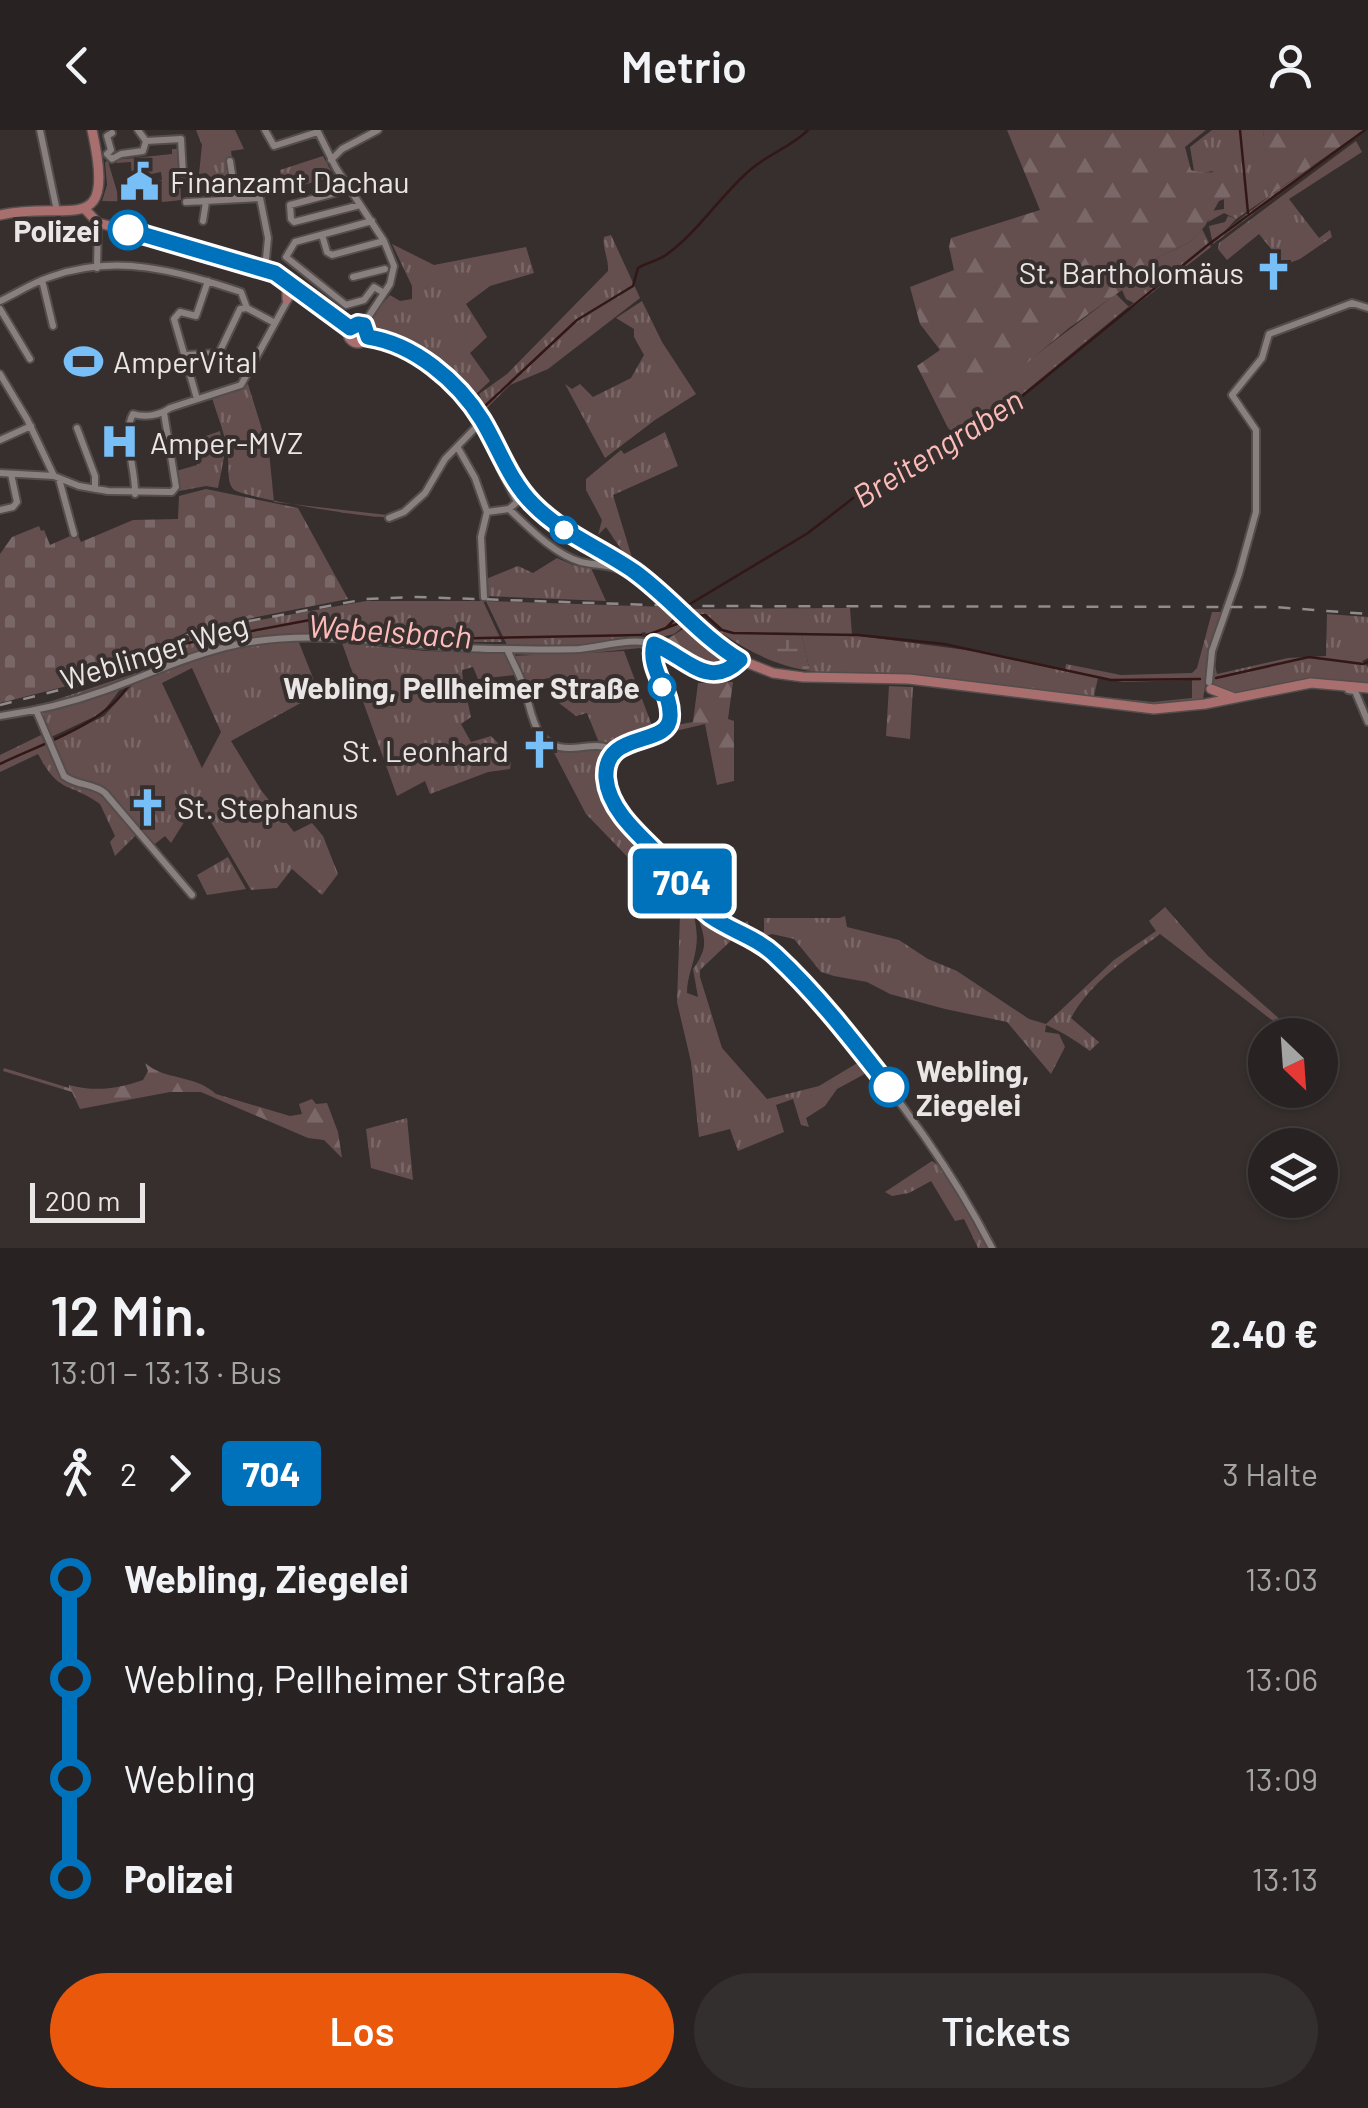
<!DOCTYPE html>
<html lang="de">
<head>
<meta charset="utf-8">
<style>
  :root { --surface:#282322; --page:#342f2f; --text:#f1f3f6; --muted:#a5a4a5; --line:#444040; --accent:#ea580c }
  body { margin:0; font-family:Barlow,sans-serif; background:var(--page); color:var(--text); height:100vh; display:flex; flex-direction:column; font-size:38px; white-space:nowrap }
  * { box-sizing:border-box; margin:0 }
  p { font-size:32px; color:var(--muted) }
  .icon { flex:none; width:55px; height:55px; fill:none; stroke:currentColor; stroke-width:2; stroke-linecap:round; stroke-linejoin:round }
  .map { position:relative; height:1118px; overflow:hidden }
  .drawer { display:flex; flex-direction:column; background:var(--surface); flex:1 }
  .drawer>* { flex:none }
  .badge { padding:0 20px; border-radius:8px; font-size:35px; line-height:65px }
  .needle { width:65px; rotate:155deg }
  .tools { position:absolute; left:1248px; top:888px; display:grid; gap:20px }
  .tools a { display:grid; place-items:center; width:90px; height:90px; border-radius:50%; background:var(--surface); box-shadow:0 2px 8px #0004,0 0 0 2px var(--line); font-size:50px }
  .scale { position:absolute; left:30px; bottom:25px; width:115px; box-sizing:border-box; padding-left:10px; border:5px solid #ebe6e6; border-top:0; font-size:28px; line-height:35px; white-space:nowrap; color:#ebe6e6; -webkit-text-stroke:8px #362f2e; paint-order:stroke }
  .map>.badge { position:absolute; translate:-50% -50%; box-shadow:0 0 0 5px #fff }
  .legs { display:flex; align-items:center; gap:15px; height:110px; padding:0 50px; font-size:32px }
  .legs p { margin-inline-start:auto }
  .head { display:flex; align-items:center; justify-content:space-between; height:170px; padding:0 50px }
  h1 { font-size:55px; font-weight:600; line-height:75px }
  .button { display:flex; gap:20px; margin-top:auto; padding:20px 50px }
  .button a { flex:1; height:115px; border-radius:60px; background:var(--accent); color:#fff; font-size:40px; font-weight:600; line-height:115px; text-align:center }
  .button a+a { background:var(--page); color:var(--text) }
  ul { padding:0 50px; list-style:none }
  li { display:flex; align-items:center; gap:35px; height:100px; font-size:38px }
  li i { display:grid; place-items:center; width:15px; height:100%; margin:0 12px; background:currentColor }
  li i::after { content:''; width:25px; height:25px; margin:-12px; border:8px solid; border-radius:50%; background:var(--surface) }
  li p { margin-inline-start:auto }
  li:first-child i { background:linear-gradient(#0000 50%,currentColor 0) }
  li:last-child i { background:linear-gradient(currentColor 50%,#0000 0) }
  header { display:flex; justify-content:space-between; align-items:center; height:130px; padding:0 50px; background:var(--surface); font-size:45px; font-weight:600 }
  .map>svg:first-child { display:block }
  .grass { fill:url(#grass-tufts); fill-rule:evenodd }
  .forest { fill:url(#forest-firs) }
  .wetland { fill:url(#wetland-marsh) }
  .cemetery { fill:url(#cemetery-stones) }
  .park { fill:#644f4e }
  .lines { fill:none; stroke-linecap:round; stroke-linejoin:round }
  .stream { stroke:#331716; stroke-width:2.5 }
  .minor-casing { stroke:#534d4c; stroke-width:10 }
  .major-casing { stroke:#534d4c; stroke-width:12 }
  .minor { stroke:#887f7e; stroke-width:6 }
  .major { stroke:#a86f6e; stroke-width:9 }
  .rail { stroke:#918b8b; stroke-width:2.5; stroke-dasharray:12 12; stroke-linecap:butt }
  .major-bridge-casing { stroke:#534d4c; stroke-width:12; stroke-linecap:butt }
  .major-bridge { stroke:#a86f6e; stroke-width:9 }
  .line-1-casing { stroke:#fff; stroke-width:22 }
  .line-1 { stroke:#0072bc; stroke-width:15 }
  .stop-1-dot { fill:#fff; stroke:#0072bc; stroke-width:5 }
  .labels { text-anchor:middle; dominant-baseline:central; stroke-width:8; stroke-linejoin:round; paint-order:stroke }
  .poi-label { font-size:30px; fill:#ebe6e6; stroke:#362f2e; text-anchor:start }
  .stop-label { font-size:30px; font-weight:bold; fill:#ebe6e6; stroke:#362f2e; text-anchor:end }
  .street-label { font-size:30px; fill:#ebe6e6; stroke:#362f2e }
  .water-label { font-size:32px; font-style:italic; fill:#fdbcb9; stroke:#362f2e }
</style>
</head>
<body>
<header><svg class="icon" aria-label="back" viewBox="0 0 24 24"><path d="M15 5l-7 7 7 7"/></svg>Metrio<svg class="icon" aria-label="person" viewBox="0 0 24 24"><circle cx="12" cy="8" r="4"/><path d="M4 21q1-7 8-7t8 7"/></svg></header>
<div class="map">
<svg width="1368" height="1118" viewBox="0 0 1368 1118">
  <defs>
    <pattern id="grass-tufts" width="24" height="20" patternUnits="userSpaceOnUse" patternTransform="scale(2.5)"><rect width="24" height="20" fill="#644f4e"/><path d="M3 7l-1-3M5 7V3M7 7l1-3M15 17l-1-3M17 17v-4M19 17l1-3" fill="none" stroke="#7a6868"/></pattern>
    <pattern id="forest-firs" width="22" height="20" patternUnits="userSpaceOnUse" patternTransform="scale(2.5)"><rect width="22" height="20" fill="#644f4e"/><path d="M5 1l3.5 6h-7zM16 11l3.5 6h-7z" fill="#7a6868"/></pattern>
    <pattern id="wetland-marsh" width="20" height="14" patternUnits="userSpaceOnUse" patternTransform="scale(2.5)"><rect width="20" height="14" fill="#644f4e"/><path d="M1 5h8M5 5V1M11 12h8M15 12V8" fill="none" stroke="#7a6868"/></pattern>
    <pattern id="cemetery-stones" width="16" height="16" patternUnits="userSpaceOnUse" patternTransform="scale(2.5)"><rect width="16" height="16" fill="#644f4e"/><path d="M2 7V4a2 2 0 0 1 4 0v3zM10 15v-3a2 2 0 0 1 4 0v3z" fill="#7a6868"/></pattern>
  </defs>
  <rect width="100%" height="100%" fill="#362f2e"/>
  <path class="grass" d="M 196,0 L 235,0 L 244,19 L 231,21 L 232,28 L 228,29 L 231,52 L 216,52 L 206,43 L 199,44 L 202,15 Z
    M 1212,0 L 1263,0 L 1272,64 L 1366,0 L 1274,68 L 1271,65 L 1236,89 L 1224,83 L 1208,92 L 1211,81 L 1224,79 L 1224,69 L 1230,66 L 1212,41 L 1199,44 L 1194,41 L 1190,17 Z
    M 1356,11 L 1362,22 L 1289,69 L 1319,108 L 1330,100 L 1332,107 L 1300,129 L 1284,135 L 1259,104 L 1227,130 L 1218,119 L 1219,113 Z
    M 323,26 L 334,46 L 283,61 L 280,40 Z
    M 1202,99 L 1211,117 L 1131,179 L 1128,177 L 999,283 L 957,306 L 948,298 L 1011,244 L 1116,164 L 1129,177 L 1134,173 L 1126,169 L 1122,160 L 1155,129 L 1190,112 Z
    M 611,105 L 640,168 L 548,239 L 510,255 L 486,279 L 479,264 L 507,244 L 608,141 C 609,129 602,118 604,107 Z
    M 392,114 L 434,135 L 526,117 L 534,143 L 490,156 L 466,174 L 487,207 L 470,223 L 490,251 L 476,264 L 482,283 L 464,260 L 374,204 L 371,190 L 368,191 L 390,165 L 400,171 L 412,169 L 412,156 Z
    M 642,171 L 662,212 L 696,264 L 655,290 L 605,328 L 565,254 L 572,259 L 580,254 L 593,267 L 631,248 L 644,225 L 634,207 L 634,199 L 616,188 Z
    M 248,254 L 269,322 L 274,372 L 387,385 L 406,376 L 430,355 C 417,367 403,384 386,387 C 373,389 239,367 233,359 C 227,352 229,338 228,329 C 227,308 218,288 212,268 Z
    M 220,301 L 224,327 L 218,358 L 206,356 L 179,361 L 176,341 L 197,335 L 192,311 Z
    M 665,302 L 678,336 L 613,365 L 633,431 L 627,428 L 606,397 L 598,405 L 602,390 L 586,360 L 586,349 L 621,320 L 624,324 Z
    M 557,428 L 573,435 L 591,438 L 606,471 L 485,466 L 486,449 L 518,436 L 533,443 Z
    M 366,471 L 483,471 L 502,512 L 432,512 L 502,515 L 423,516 L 311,506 L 255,509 L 195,524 L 95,562 L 28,579 L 154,537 L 168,527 L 155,535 L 148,523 L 204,500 Z
    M 486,471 L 667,477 L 684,496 L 674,504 L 649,510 L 645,502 L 641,503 L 642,510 L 574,517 L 508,517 Z
    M 850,478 L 852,505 L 981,522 L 1065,540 L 1066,534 L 1121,545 L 1192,543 L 1197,538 L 1212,482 L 1223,482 L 1209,532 L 1203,569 L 1152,576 L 976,555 L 974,552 L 895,543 L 831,544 L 810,541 L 801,503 L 733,502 L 722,499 L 706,484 L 691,485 L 681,479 ZM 1098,548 L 1123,552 L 1192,550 L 1192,568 L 1153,572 L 1094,566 Z
    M 1327,484 L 1368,487 L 1368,528 L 1362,531 L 1368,537 L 1368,556 L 1342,551 L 1241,564 L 1226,565 L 1217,561 L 1213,552 L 1214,531 L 1217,544 L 1288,528 L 1326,526 Z
    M 298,510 L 319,563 L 231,611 L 261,660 L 294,702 L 312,693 L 323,706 L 338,744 L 322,765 L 292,739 L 277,758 L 251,760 L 198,670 L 171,713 L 165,706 L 151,717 L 138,703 L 115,726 L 110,712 L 115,706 L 100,674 C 67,651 60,665 38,624 L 0,642 L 0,625 L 41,605 L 45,614 L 49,613 L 104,586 L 135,552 L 217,521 ZM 192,538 L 221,602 L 202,638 L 162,553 Z
    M 342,513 L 425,521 L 507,523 L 514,545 L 478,549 L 473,537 L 462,540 C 463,558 468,571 471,587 L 461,594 L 471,612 L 491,606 L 500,615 L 502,628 L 511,632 L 510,639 L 488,642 L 430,664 L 425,651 L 397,666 Z
    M 635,515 L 647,516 L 650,524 L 640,518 L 590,523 L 624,521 L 654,601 L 616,616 L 600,615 L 587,583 L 576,586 L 559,573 L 549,548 L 544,549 L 541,558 L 527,564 L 511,526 L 533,525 L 512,524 L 515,521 L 591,520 Z
    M 889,556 L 913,557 L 910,609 L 886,606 Z
    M 122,557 L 102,583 L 49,608 L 40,585 L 43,582 Z
    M 551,617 L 606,619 C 599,636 597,656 605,673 C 641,712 705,759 696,818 C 694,834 687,846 687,863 L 698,867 L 693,839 C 713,812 701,805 696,776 L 708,787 L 738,804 L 700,840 L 700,847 L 722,918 L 767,969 L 819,956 L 864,929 L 872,940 L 837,959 L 825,976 L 806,988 L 809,997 L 801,995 L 793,969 L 776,975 L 784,1002 L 738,1021 L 730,999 L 699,1007 L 691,932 L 677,872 L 680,785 L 674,775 L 586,684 Z
    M 228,727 L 246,759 L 207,765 L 197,745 Z
    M 1165,777 L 1208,826 L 1283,892 L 1277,894 L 1160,804 C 1127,829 1091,851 1071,888 L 1099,912 L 1090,921 C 1076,911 1061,901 1046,895 L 1045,902 L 1059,904 L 1065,917 L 1051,944 L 1007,892 L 945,879 L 890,864 L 867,852 L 834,846 L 821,842 L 794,809 L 772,804 L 759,808 L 735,797 L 748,791 L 749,802 L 764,802 L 764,788 L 840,788 L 845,786 L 847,797 L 899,810 L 928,829 L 957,841 L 1029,889 L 1046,894 L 1114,830 L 1156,801 L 1149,791 Z
    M 407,988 L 413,1050 L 371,1038 L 366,999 Z
    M 932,1031 L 940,1036 L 989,1118 L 978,1118 L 964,1089 L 955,1091 L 931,1051 L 909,1063 L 892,1066 L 885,1062 Z"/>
  <path class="forest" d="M 1007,0 L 1206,0 L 1185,17 L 1191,40 C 1202,44 1211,41 1223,43 L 1233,57 L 1230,67 L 1219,71 L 1205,96 L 1190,112 L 1155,129 L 1122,160 L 1069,198 L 948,298 L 917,236 L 940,220 L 920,194 L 910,157 L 954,140 L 949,117 L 951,108 L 1040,80 Z
    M 1263,0 L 1364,0 L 1272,64 L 1274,68 L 1213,114 L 1209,96 L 1225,92 L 1228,86 L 1236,89 L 1225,101 L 1271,65 Z
    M 688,496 L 723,530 L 724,540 L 703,538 L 661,513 Z
    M 733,552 L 728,589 L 734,591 L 734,651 L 717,655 L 705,594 L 667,603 L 671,596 L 693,592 L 698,553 Z
    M 145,933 C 166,951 194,944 216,964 L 290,986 L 302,984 L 299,974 L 312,969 L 316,974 L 327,973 L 338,1002 L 342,1028 L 324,1010 L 308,1008 L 201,962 L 170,962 L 80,979 L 72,962 L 3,941 L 4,938 L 69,958 L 69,955 C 96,962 117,959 143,950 L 148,941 Z"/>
  <path class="wetland" d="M 722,499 L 733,502 L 801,503 L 810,541 C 775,535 749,522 720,502 Z"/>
  <path class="cemetery" d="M 206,359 L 298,378 L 348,469 L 191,500 L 87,551 L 0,573 L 0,424 L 12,407 L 39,396 L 41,401 L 44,400 L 50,415 L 77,403 L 81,412 L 133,390 L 178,389 L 179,366 Z"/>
  <path class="park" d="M 172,19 L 179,19 L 181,70 C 154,74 130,71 102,71 L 107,55 L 105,32 L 108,31 L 118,65 L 131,63 L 137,68 L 141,66 L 139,55 L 162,50 L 161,42 L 132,48 L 131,32 L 117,33 L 114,30 L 172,24 Z"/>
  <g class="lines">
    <path class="stream" d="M 1240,0 L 1248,83
      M 485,276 L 577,190 L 633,156 L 638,138 C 646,133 657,131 666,125 C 698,102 720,66 750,40 C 768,24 791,17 808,0
      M 690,474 L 808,403 L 874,352 L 926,328 L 947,312 L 999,285 L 1209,114 L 1365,0
      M 692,487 L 705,485 L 722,500 L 733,503 L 858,505 L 944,514 L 1111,550 L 1200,549
      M 666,498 L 678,486
      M 647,505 L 685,491
      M 134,548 L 141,539 L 177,515 L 310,490 L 431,509 L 641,505
      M 1216,548 L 1309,527 L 1363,534 L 1368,532
      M 0,634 C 41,614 106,594 129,554"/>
    <defs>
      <path id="minor" d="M 40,0 L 57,81
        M 138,0 L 146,11
        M 265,0 L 274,16 L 318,2
        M 317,0 L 336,38 L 384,111 L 394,136 L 390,154 L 363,195
        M 112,3 L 107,6 L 111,20 L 107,24 L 112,29 L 121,24 L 143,21 L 146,11 L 181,9 L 183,45
        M 331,30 L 342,19 L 378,0
        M 230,31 L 236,69
        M 350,59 L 290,75 L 291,89 L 294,92 L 360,75
        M 186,72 L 260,68 L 268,108 L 265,139
        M 203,91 L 206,72
        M 372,91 L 295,112 L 286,127 L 346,175 L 364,170 L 374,157 L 384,163
        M 322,105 L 327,122 L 332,125 L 384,111
        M 97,138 L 98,93
        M 353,147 L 385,139
        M 42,150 L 53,196
        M 0,171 C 17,163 32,153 50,147 C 117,123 177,141 241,162 L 247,178
        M 247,178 L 273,192
        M 0,179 L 30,229
        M 186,225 L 219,223 L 240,179 L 247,178
        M 0,244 L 27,289 L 54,346
        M 197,269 L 174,189 L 180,182 L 196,186 L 208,151
        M 77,298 L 95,346 L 95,359
        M 0,310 L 31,296
        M 458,318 L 475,348 L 487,382 L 481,407 L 484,467
        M 0,343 L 54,346 L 79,356 L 108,361 L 172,362 L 176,357 L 164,283
        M 59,349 L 74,404
        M 135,364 C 136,338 121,306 133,284 C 146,288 160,285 170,278 L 241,255 L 296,155
        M 509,379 C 529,398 554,424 581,432 C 604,437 613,433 634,448
        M 0,380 L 13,377 L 17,372 L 11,344
        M 487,382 L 509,379 L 517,372 L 500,338
        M 389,388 L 404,382 L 425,363 L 445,329 L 482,291
        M 654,514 C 648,539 679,575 669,594 C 655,620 603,600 606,649 C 609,683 646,711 668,733 C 683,749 693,773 711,786 C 731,801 757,807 776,825 C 798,846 816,871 836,894 C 897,964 950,1036 992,1118
        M 718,516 L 732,538
        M 507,519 C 512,531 519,543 523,555 C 533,582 532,618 569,618 C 585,618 601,612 615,621
        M 1209,552 L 1212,521 L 1239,444 L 1256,382 L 1256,300 L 1232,265 L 1262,228 L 1269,204 L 1352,173 L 1368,178
        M 1348,560 L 1355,561 L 1368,592
        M 36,580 L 64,646 C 77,656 93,653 105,663 L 192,765
        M 0,586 C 35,581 70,573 103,561 C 148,545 191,524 239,514 C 323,497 411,519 496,519 C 523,519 551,520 579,519 C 603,517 631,507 654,514 C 689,524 706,564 740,530"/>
      <path id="major" d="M 84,78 L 98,93 L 184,114 L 275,143 L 296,155 L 350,198
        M 0,85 C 71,69 117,112 92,0
        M 280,149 L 287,158 L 287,169
        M348 203a10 10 0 1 1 20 0a10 10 0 1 1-20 0Z
        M 367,207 C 414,215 457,250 482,290 C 503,324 515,358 545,386 C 567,406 597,418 623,434 C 638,444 651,456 664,468
        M 694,495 L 740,530 L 773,543 L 803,547 L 909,549 L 1154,579 L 1205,574 L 1311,553 L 1368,558
        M 1211,559 L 1232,567"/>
    </defs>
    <use href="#minor" class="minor-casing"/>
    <use href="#major" class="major-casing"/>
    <use href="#minor" class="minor"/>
    <use href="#major" class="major"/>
    <path class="rail" d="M 0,575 L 83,554 L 196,501 L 366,469 L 417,467 L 681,476 L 1274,477 L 1368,484"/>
    <defs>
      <path id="major-bridge" d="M 664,468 L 694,495"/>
    </defs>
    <use href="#major-bridge" class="major-bridge-casing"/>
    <use href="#major-bridge" class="major-bridge"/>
  </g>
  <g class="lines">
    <defs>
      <path id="line-1" d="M 128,100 L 275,143 L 350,198 L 358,194 L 364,195 L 368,207 C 414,214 458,251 482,290 C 499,318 509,350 533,374 C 562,404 601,418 635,442 C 672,469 700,506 740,530 C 709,561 686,527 654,514 C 647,540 672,561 670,587 C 669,618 603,599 606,648 C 609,685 650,713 673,739 C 686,753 694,774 710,786 C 731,801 756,807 775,825 C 817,864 854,912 889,957"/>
    </defs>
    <use href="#line-1" class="line-1-casing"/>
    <use href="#line-1" class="line-1"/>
  </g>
  <defs>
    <symbol id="civic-bare" viewBox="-9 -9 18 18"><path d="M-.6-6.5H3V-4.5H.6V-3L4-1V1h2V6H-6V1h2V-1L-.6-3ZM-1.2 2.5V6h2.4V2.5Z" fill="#78bff7" stroke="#362f2e" stroke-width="2.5" paint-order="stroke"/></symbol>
    <symbol id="church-bare" viewBox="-9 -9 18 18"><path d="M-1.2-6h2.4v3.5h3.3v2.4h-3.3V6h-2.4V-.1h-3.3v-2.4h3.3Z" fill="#78bff7" stroke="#362f2e" stroke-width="2.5" paint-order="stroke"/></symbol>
    <symbol id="stadium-bare" viewBox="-9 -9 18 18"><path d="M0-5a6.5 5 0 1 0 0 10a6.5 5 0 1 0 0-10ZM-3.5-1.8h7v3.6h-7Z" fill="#78bff7" stroke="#362f2e" stroke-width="2.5" paint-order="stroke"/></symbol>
    <symbol id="hospital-bare" viewBox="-9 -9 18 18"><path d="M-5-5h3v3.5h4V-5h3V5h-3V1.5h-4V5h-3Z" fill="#78bff7" stroke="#362f2e" stroke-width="2.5" paint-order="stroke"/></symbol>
  </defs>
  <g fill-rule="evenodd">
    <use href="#civic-bare" x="112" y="24" width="55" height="55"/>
    <use href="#church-bare" x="1246" y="114" width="55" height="55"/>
    <use href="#stadium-bare" x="56" y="204" width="55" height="55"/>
    <use href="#hospital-bare" x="92" y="284" width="55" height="55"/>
    <use href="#church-bare" x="512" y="592" width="55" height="55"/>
    <use href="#church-bare" x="120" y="650" width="55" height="55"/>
  </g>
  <g class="stop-1-dot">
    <circle cx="128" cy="100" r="18"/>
    <circle cx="564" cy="400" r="12"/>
    <circle cx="662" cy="557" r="12"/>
    <circle cx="889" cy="957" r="18"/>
  </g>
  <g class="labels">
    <g class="poi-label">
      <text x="170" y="51">Finanzamt Dachau</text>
      <text x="1244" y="142" text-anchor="end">St. Bartholomäus</text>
      <text x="113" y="231">AmperVital</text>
      <text x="150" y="312">Amper-MVZ</text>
      <text x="509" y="620" text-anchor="end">St. Leonhard</text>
      <text x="177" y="677">St. Stephanus</text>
    </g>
    <g class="stop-label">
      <text x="100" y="100">Polizei</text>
      <text x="640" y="557">Webling, Pellheimer Straße</text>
      <text x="916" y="940" text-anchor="start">Webling,<tspan x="916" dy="34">Ziegelei</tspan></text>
    </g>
    <g class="street-label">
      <text transform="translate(154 521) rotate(-17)">Weblinger Weg</text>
    </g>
    <g class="water-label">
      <text transform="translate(937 317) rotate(-32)">Breitengraben</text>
      <text transform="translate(390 500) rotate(4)">Webelsbach</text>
    </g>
  </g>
</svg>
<div class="tools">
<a><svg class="needle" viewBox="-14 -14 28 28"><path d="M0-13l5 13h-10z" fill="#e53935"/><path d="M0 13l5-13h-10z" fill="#a5a4a5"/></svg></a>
<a><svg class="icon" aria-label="layers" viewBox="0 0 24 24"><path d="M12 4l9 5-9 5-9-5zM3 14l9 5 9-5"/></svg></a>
</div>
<div class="scale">200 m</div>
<b class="badge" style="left:682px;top:751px;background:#0072bc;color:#fff">704</b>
</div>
<section class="drawer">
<div class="head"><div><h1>12 Min.</h1><p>13:01 – 13:13 · Bus</p></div><b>2.40 €</b></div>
<div class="legs"><svg class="icon" aria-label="walk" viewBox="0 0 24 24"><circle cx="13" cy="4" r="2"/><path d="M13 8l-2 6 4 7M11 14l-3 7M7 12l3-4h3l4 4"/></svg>2<svg class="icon" aria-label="forward" viewBox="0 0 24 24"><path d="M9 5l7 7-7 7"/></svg><b class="badge" style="background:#0072bc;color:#fff">704</b><p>3 Halte</p></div>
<ul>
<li><i style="color:#0072bc"></i><b>Webling, Ziegelei</b><p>13:03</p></li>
<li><i style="color:#0072bc"></i><span>Webling, Pellheimer Straße</span><p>13:06</p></li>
<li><i style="color:#0072bc"></i><span>Webling</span><p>13:09</p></li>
<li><i style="color:#0072bc"></i><b>Polizei</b><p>13:13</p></li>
</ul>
<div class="button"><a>Los</a><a>Tickets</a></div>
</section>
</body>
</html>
